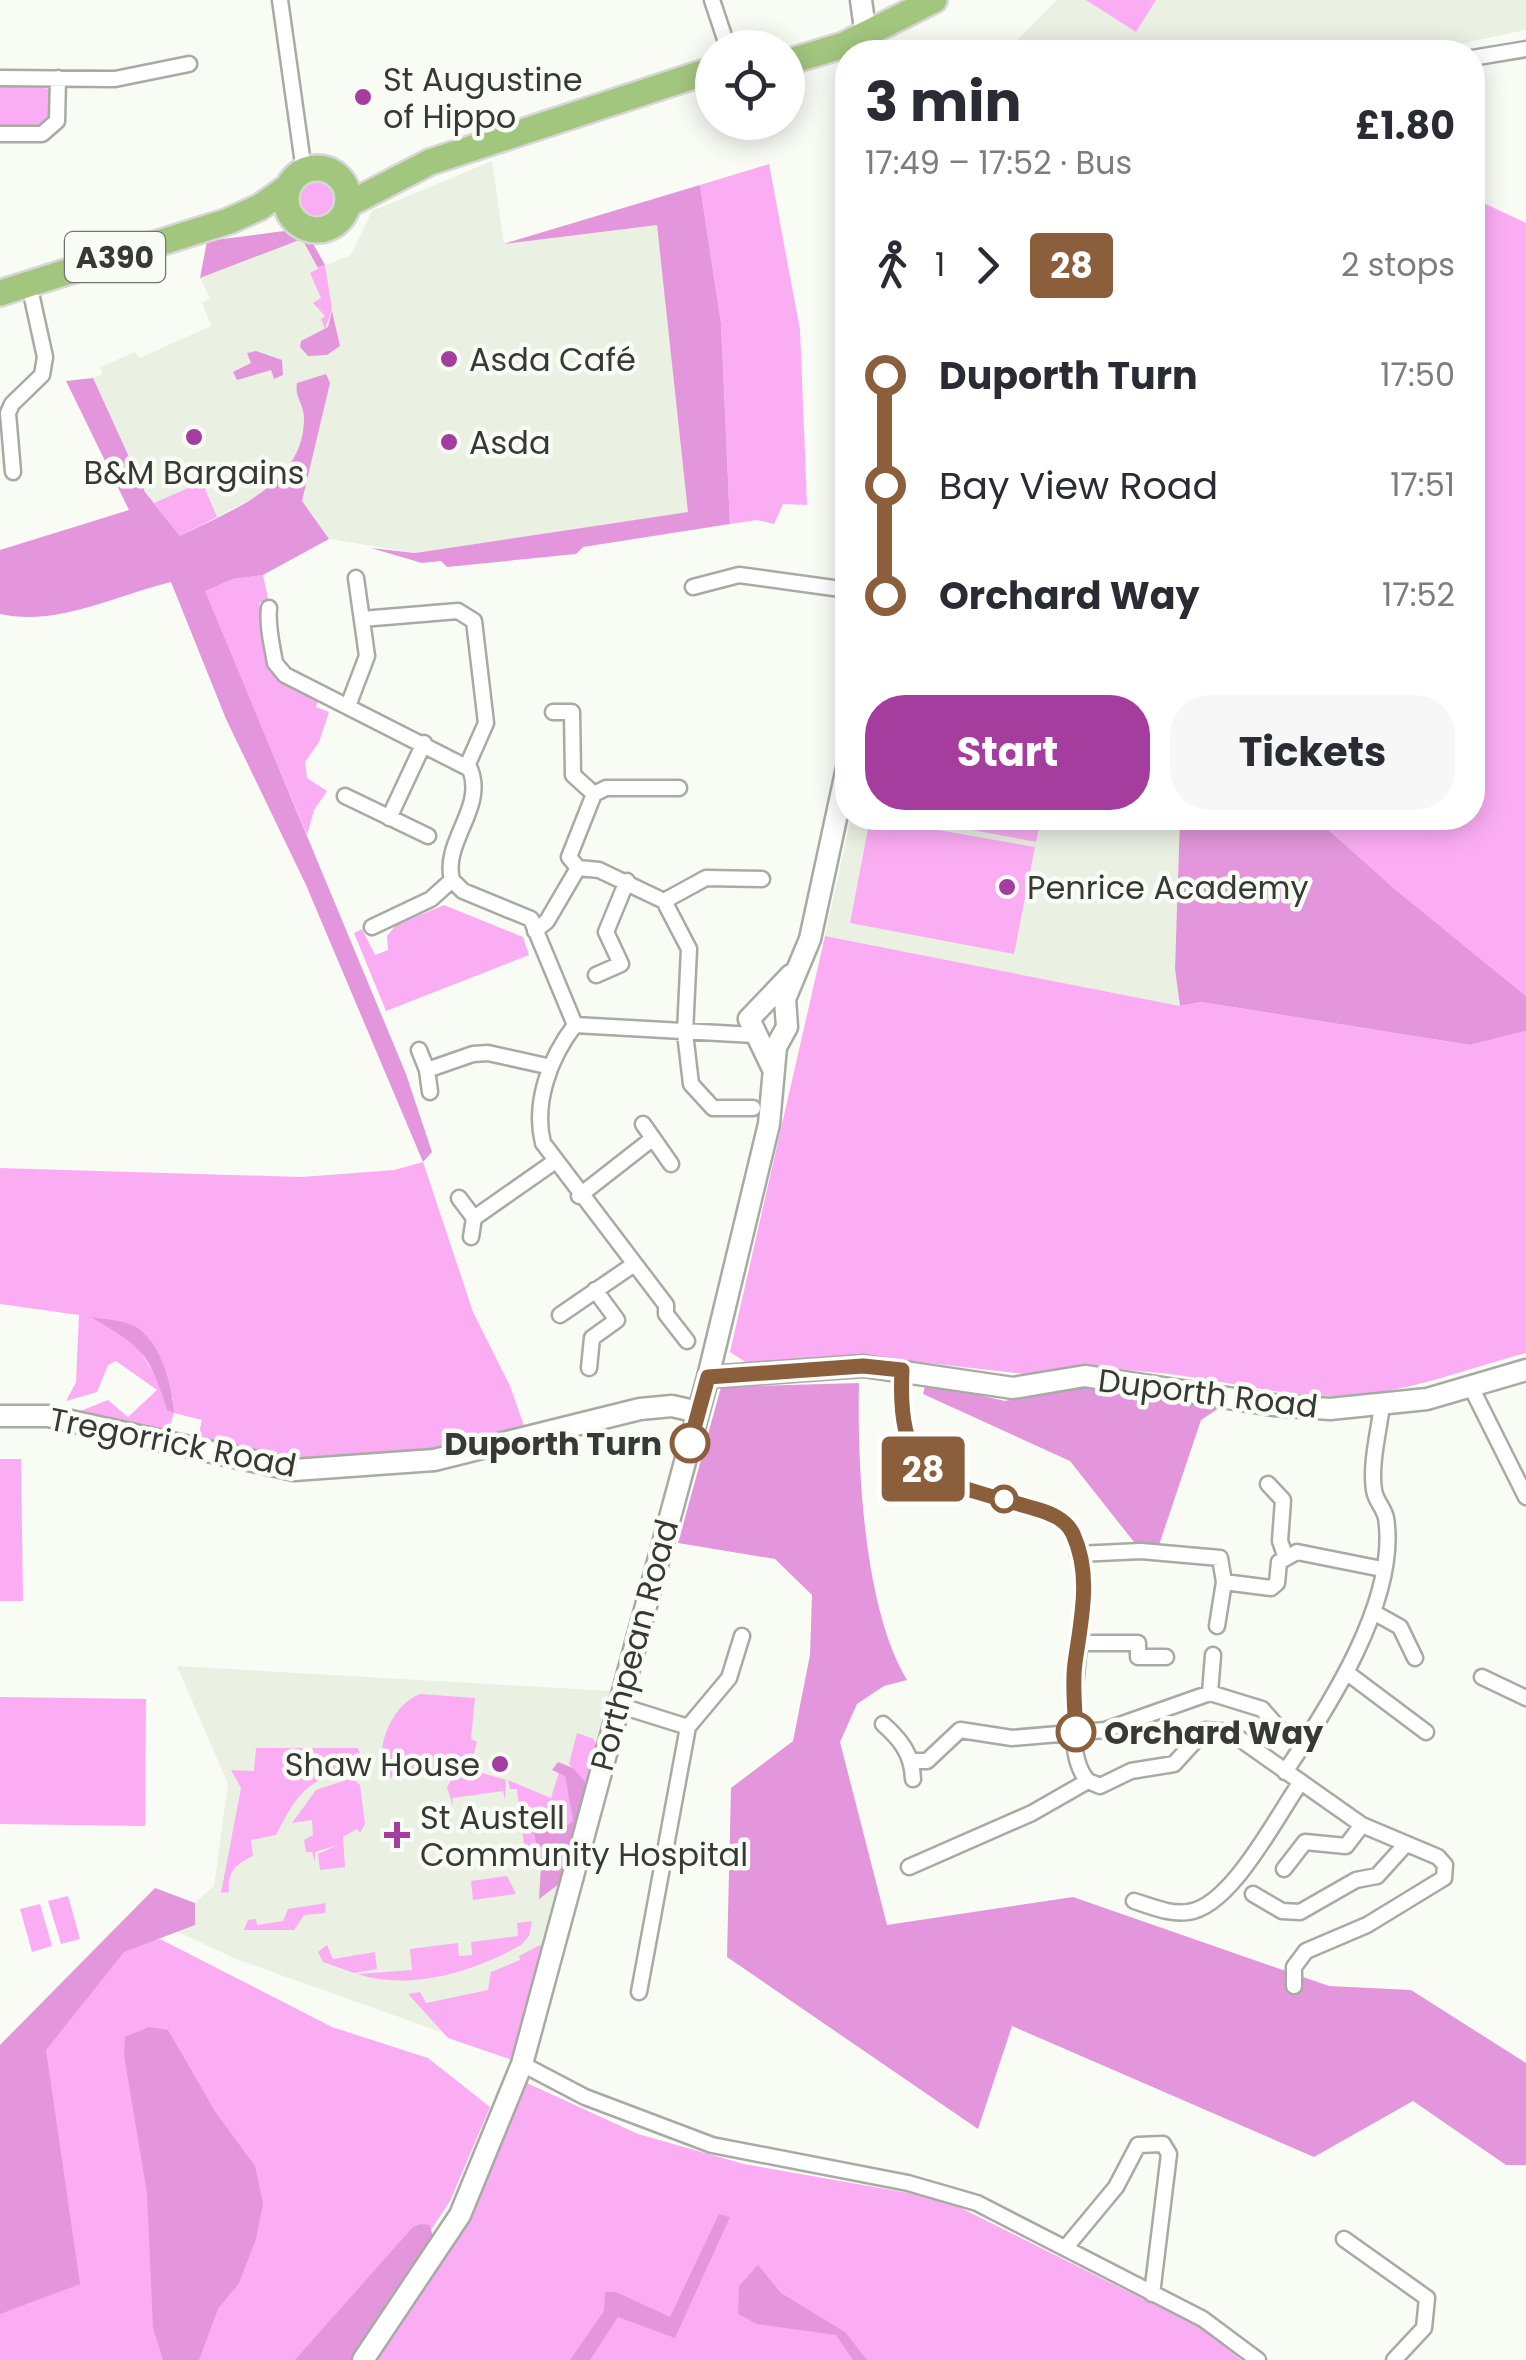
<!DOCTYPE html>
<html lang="en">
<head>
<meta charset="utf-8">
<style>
  :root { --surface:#fff; --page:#f7f7f7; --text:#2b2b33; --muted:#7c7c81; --accent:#a53d9f }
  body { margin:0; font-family:Poppins,sans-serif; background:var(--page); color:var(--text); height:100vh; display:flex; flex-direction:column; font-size:38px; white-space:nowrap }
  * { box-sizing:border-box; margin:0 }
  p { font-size:32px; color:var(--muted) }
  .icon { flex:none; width:55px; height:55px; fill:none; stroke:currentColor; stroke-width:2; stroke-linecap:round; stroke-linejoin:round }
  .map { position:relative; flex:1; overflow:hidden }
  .sheet { position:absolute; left:835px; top:40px; width:650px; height:790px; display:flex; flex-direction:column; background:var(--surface); border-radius:40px; box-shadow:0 5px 25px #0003 }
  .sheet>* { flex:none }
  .badge { padding:0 20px; border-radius:8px; font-size:35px; line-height:65px }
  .controls { position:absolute; left:695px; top:30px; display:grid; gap:20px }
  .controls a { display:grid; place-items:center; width:110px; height:110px; border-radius:50%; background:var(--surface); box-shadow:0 5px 25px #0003; font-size:50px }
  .map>.badge { position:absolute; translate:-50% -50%; box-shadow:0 0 0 5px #fff }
  .legs { display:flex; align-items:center; gap:15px; height:110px; padding:0 30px; font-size:32px }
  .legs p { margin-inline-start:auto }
  .summary { display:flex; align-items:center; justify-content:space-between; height:170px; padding:0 30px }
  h1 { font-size:55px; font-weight:700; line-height:75px }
  .cta { display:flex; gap:20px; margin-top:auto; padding:20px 30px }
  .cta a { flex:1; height:115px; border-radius:40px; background:var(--accent); color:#fff; font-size:40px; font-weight:700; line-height:115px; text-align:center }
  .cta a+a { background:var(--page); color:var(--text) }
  ul { padding:0 30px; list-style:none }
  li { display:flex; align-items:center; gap:35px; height:110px; font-size:38px }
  li i { display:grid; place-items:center; width:15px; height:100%; margin:0 12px; background:currentColor }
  li i::after { content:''; width:25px; height:25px; margin:-12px; border:8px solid; border-radius:50%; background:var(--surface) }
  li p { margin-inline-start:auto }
  li:first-child i { background:linear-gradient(#0000 50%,currentColor 0) }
  li:last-child i { background:linear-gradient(currentColor 50%,#0000 0) }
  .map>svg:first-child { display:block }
  .built { fill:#eaf1e3 }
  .green { fill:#fbadf4; fill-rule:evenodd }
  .forest { fill:#e396dc }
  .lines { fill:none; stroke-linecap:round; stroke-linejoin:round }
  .street-casing { stroke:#a7aba4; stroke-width:19 }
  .secondary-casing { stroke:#a7aba4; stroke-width:25 }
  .highway-casing { stroke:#d7d7d7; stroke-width:30 }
  .street { stroke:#fff; stroke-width:14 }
  .secondary { stroke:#fff; stroke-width:20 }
  .highway { stroke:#a3c67f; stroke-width:25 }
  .line-1-casing { stroke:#fff; stroke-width:22 }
  .line-1 { stroke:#8b5e3c; stroke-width:15 }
  .poi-dot { fill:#a53d9f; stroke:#f8fcf5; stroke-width:4 }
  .stop-1-dot { fill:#fff; stroke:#8b5e3c; stroke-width:5 }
  .labels { text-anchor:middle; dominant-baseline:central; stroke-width:9; stroke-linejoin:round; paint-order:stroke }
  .shield { fill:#f8fcf5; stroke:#71746f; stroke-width:2.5 }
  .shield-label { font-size:30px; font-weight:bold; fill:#373936 }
  .poi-label { font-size:32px; fill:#373936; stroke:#f8fcf5; text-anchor:start }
  .street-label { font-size:32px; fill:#373936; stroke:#f8fcf5 }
  .stop-label { font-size:32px; font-weight:bold; fill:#373936; stroke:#f8fcf5; text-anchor:end }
</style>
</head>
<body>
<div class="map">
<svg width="1526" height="2360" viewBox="0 0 1526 2360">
  <rect width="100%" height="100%" fill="#f8fcf5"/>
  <path class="built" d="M 1057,0 L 1526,0 L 1526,30 L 1421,52 L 1005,52 Z
    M 492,161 L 504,244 L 657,224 L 689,512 L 415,553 L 329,539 L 286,481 L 180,536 L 145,492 L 111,421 L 93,378 L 103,374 L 100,367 L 135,352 L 139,358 L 211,326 L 202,303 L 210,299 L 200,278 L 303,238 L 318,268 L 351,255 L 372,211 Z
    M 851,818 L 1180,818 L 1175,969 L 1180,1006 L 825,936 Z
    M 177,1666 L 610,1691 L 514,2058 L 236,1959 L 167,1927 L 214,1886 L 228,1784 Z"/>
  <path class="green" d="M 1086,0 L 1156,0 L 1136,32 Z
    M 0,81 L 50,89 L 51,118 L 40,125 L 0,125 Z
    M 769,164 L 800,330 L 807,505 L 783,504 L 774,524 L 757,520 L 730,524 L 721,323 L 700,185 Z
    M294 200a22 22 0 1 1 44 0a22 22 0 1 1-44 0Z
    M 1473,198 L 1526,223 L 1526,996 L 1396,890 L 1315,818 L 1472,818 Z
    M 325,265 L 332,309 L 325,329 L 321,319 L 325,316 L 313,303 L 321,298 L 310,273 Z
    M 202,482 L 217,517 L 180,536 L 154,503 Z
    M 263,575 L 269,603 L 259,602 L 284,685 L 319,699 L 316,707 L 329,712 L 319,742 L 305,762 L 307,778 L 327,791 L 314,810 L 307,835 L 204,591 L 233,579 Z
    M 870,818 L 1035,847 L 1014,954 L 850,923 Z
    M 909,818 L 1041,818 L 1036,842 Z
    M 444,905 L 523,937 L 529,955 L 386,1011 L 354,933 L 362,929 L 375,955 L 388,950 L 387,936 L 396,925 Z
    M 825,936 L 1180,1006 L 1201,1002 L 1470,1045 L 1526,1031 L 1526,1353 C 1466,1369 1401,1395 1339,1396 C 1274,1397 1211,1376 1148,1372 C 1113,1369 1073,1358 1043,1376 L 857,1355 L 750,1365 L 730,1352 Z
    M 423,1162 L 473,1312 L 510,1386 L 524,1426 C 458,1459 370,1464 296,1461 C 264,1460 229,1448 197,1441 L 202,1420 L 174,1413 L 167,1435 L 73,1414 L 108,1400 L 128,1417 L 157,1390 L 116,1361 L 108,1365 L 97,1392 L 66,1401 L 76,1382 L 79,1315 L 0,1304 L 0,1168 L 302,1177 L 394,1170 ZM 94,1318 L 132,1325 L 173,1399 L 167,1410 L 157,1378 L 133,1340 Z
    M 21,1459 L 23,1601 L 0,1601 L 0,1459 Z
    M 420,1694 L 475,1698 L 471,1739 L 477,1742 L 471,1765 L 479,1768 L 479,1772 L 506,1780 L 505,1800 L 503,1791 L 452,1798 L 453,1807 L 447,1787 L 451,1780 L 445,1773 L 394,1775 L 389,1779 L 382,1775 C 377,1746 390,1706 420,1694 Z
    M 0,1697 L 146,1699 L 145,1826 L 0,1824 Z
    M 577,1733 L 594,1739 L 598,1751 L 589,1786 L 569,1764 Z
    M 256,1748 L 358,1748 L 364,1765 C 310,1780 302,1784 276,1835 L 251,1840 L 253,1856 C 236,1864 227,1872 229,1892 L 221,1893 L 241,1788 L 231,1770 L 254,1771 Z
    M 559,1772 L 565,1775 L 573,1821 L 564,1827 L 540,1821 L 532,1825 L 541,1866 L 527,1869 L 517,1789 L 510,1789 L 508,1780 L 551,1798 Z
    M 352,1778 L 360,1785 L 365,1824 L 360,1833 L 357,1829 L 343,1837 L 345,1867 L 320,1870 L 318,1854 L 338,1845 L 315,1852 L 315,1862 L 312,1852 L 306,1852 L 304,1840 L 313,1835 L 312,1820 L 292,1823 L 316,1790 Z
    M 507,1876 L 516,1894 L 473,1900 L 471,1881 Z
    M 68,1896 L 80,1939 L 61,1944 L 48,1901 Z
    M 326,1903 L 325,1913 L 304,1915 L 294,1930 L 244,1930 L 248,1920 L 256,1919 L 257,1925 L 283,1921 L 288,1909 Z
    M 40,1904 L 52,1946 L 32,1952 L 20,1909 Z
    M 532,1921 L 529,1936 L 521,1945 C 473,1972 411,1991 357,1974 L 412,1970 L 410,1949 L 458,1943 L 459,1956 L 472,1955 L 471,1942 L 518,1936 L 517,1923 Z
    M 160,1939 L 332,2027 L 428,2058 L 490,2107 L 450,2201 L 389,2294 L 353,2360 L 0,2360 L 0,2095 L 119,1947 Z
    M 327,1945 L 333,1959 L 375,1952 L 377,1969 L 354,1973 L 323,1962 L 318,1952 Z
    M 540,1945 L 545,1951 L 515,2061 L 448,2038 L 408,1994 L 420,1992 L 426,2003 L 488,1990 L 491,1972 L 520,1960 L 519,1956 Z
    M 527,2083 L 638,2134 L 744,2164 L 943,2199 L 1203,2329 L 1241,2360 L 375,2360 L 437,2271 L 479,2194 Z"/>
  <path class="forest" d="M 700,185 L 721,323 L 730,524 L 583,547 L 576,554 L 447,567 L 441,561 L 422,563 L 371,548 L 415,553 L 688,512 L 657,225 L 503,244 Z
    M 284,231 L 310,238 L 325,265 L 318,268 L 302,239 L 200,278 L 207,241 Z
    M 332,311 L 340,346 L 327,355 L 308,356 L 300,347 L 301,341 L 328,327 Z
    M 256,351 L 282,360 L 283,375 L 274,379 L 271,370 L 237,380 L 233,372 L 251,363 L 247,353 Z
    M 326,374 L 330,383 L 302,501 L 329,539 L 263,575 L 233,579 L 205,591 L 406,1074 L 432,1152 L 423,1162 L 306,885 L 226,719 L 171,582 C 117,595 57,627 0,614 L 0,550 L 129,510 L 66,381 L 93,378 L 145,492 L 180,536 C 229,511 303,486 304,420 C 305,406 294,397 297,383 Z
    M 1180,818 L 1315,818 L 1396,890 L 1526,996 L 1526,1031 L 1470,1045 L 1201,1002 L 1180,1006 L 1175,969 Z
    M 91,1317 C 103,1319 118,1320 130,1324 C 160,1336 172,1385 174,1413 L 167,1410 C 149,1351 141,1347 91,1317 Z
    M 1089,1382 L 1224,1405 L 1201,1420 L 1159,1545 L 1134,1542 L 1070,1461 L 923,1394 L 926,1383 L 1005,1401 Z
    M 859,1383 C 857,1467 864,1609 907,1680 L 884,1686 L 857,1704 L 840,1742 L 887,1925 L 1073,1897 L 1329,1986 L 1411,1990 L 1526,2063 L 1526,2165 L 1506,2165 L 1413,2101 L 1314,2157 L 1012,2026 L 978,2129 L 727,1957 L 731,1788 L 793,1741 L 810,1655 L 812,1595 L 775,1559 L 678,1543 L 721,1387 Z
    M 558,1762 L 573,1768 L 589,1786 L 563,1881 L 539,1899 L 541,1866 L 532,1825 L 540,1821 L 564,1827 L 573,1821 L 565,1776 L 552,1770 Z
    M 155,1888 L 195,1903 L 195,1925 L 124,1952 L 46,2050 L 80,2284 L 0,2314 L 0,2045 Z
    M 149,2027 L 168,2030 L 216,2113 L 255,2166 L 263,2203 L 256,2239 L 239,2283 L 218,2309 L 199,2360 L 163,2360 L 153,2328 L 147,2193 L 124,2055 L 125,2037 Z
    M 719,2214 L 730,2217 L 675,2338 L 618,2317 L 590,2360 L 570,2360 L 604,2311 L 605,2292 L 616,2292 L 670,2317 Z
    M 421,2224 L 430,2225 L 434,2241 L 359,2360 L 295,2360 L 413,2227 Z
    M 758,2265 L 781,2293 L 845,2332 L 867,2360 L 853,2360 L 836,2335 L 757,2324 L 738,2314 L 739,2286 Z"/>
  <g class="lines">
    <defs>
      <path id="street" d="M 280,0 L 304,171
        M 712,0 L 728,48
        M 1472,58 L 1526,49
        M 0,78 L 115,79 L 189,64
        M 0,134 L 42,134 L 57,121 L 58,78
        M 13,472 L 8,413 L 12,404 L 42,375 L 45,357 L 29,284
        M 693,587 L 739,575 L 848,590
        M 269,608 C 267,626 272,645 275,663 L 285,675 L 470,769 C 486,808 442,842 452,880 L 463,891 L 531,919 L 575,1025 L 754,1035
        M 362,619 L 458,611 L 474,621 L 486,723 L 467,766
        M 348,706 L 367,656 L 356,578
        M 553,712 L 572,712 L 573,775 L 594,794 L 569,857 L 578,868
        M 594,794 L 606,788 L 679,788
        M 345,796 L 428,836
        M 389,818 L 424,743
        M 664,901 L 706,878 L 762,879
        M 372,927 L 431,899 L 452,880
        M 535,931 L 547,921 L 578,868 L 599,870 L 664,901 L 689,949 L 685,1033 L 691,1084 L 713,1108 L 753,1108
        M 596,975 L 621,964 L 606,932 L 627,881
        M 575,1025 C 550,1057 533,1103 543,1143 L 666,1305 L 666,1314 L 687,1341
        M 419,1050 L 427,1070
        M 430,1092 L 427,1070 L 473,1054 L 488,1053 L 551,1067
        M 643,1124 L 671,1164
        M 579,1196 L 652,1139
        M 459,1198 L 474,1218 L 471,1237
        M 474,1218 L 554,1162
        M 560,1315 L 633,1265
        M 589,1368 L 592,1338 L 617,1320 L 595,1290
        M 902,1370 C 897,1486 942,1481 1035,1509 C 1050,1513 1065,1518 1073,1533 C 1103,1594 1049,1740 1088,1781
        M 1471,1387 L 1526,1497
        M 1268,1484 L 1283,1500 L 1280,1541 L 1285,1555
        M 1078,1554 L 1141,1551 L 1220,1558 L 1224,1582 L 1271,1588 L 1277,1583 L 1279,1562 L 1297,1552 L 1382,1569
        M 1373,1612 L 1400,1627 L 1415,1658
        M 1217,1626 L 1224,1582
        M 1079,1643 L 1138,1643 L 1138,1657 L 1166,1657
        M 1346,1672 L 1426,1732
        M 1482,1677 L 1526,1698
        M 1210,1693 L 1213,1655
        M 618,1705 L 688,1727
        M 883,1724 C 901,1740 912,1754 913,1779
        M 912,1761 L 927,1761 L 960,1730 L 1012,1738 L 1105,1730 L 1210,1693 L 1262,1709 L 1283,1733 L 1303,1746
        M 1285,1772 C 1328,1708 1399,1599 1386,1518 C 1384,1508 1375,1500 1374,1490 C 1370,1464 1379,1431 1382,1405
        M 1088,1781 L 1100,1786 L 1131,1771 L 1174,1764 L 1205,1730 L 1230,1732 L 1362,1825 L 1438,1857 L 1445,1865 L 1444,1878 L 1367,1925 L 1306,1951 L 1294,1967 L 1294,1986
        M 909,1867 L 1032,1813 L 1088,1781
        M 1284,1869 L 1305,1842 L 1346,1846 L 1362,1825
        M 1253,1894 L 1282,1911 L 1300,1912 L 1356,1880 L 1377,1876 L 1406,1844
        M 1134,1901 C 1151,1906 1170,1915 1188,1912 C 1231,1907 1277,1816 1300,1783
        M 639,1992 L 688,1727 L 729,1678 L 742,1636
        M 522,2064 L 585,2097 L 712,2145 L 908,2183 L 977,2203 L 1203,2319 L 1258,2360
        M 1344,2239 L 1427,2298 L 1424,2328 L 1394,2360
        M 1067,2246 L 1116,2187 L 1138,2145 L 1163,2144 L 1169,2154 L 1152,2294"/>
      <path id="secondary" d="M 861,0 L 864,22
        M 772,1067 L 749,1019 L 791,975
        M 708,1377 L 863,1366 L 1013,1388 L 1085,1376 L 1273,1405 L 1330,1409 L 1427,1399 L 1526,1370
        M 0,1416 L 48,1416 L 294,1470 L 434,1460 L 640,1409 L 672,1406 L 698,1412
        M 363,2360 L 460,2215 L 522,2064 L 708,1377 L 769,1124 L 776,1047 L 787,1027 L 785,999 L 810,939 L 848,763"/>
      <path id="highway" d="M 788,62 L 844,45 L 934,0
        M286 199a31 31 0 1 1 62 0a31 31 0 1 1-62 0Z
        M 347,205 L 430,162 L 712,70
        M 0,293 L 229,221 L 260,207 L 288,187"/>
    </defs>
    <use href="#street" class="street-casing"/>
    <use href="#secondary" class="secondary-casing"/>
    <use href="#highway" class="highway-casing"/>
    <use href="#street" class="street"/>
    <use href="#secondary" class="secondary"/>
    <use href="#highway" class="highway"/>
  </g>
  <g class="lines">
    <defs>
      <path id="line-1" d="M 690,1443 L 708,1377 L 863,1366 L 902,1370 C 896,1486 944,1481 1036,1509 C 1050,1513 1066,1519 1073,1534 C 1092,1575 1081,1620 1075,1663 C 1072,1685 1075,1709 1076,1732"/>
    </defs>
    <use href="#line-1" class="line-1-casing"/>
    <use href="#line-1" class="line-1"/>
  </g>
  <g class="poi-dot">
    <circle cx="363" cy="97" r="10"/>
    <circle cx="449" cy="359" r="10"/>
    <circle cx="194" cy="437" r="10"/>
    <circle cx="449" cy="442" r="10"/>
    <circle cx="1007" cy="887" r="10"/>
    <circle cx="500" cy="1764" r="10"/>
    <path d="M392 1820h10v10h10v10h-10v10h-10v-10h-10v-10h10z"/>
  </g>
  <g class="stop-1-dot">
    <circle cx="690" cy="1443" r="18"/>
    <circle cx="1004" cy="1499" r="12"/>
    <circle cx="1076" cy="1732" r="18"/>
  </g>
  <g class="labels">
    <rect class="shield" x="65" y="232" width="100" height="50" rx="8"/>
    <g class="shield-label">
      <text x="115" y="257">A390</text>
    </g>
    <g class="poi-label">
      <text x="383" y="79">St Augustine<tspan x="383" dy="37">of Hippo</tspan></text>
      <text x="469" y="359">Asda Café</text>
      <text x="469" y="442">Asda</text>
      <text x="194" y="472" text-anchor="middle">B&amp;M Bargains</text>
      <text x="1027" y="887">Penrice Academy</text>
      <text x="480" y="1764" text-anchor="end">Shaw House</text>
      <text x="420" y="1817">St Austell<tspan x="420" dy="37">Community Hospital</tspan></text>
    </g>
    <g class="street-label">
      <text transform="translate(1208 1393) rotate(7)">Duporth Road</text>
      <text transform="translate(173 1442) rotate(11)">Tregorrick Road</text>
      <text transform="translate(634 1645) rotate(-75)">Porthpean Road</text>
    </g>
    <g class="stop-label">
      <text x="662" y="1443">Duporth Turn</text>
      <text x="1104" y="1732" text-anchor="start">Orchard Way</text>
    </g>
  </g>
</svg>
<div class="controls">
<a><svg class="icon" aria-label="locate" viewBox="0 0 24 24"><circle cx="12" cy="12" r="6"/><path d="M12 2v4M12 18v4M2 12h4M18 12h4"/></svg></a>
</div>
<b class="badge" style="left:923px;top:1469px;background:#8b5e3c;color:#fff">28</b>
<section class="sheet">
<div class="summary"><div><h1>3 min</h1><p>17:49 – 17:52 · Bus</p></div><b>£1.80</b></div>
<div class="legs"><svg class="icon" aria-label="walk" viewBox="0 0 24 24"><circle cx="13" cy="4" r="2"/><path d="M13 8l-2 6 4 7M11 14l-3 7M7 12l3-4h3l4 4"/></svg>1<svg class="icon" aria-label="forward" viewBox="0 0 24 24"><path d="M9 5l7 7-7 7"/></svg><b class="badge" style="background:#8b5e3c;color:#fff">28</b><p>2 stops</p></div>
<ul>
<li><i style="color:#8b5e3c"></i><b>Duporth Turn</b><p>17:50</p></li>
<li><i style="color:#8b5e3c"></i><span>Bay View Road</span><p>17:51</p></li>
<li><i style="color:#8b5e3c"></i><b>Orchard Way</b><p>17:52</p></li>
</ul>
<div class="cta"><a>Start</a><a>Tickets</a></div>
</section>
</div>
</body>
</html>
